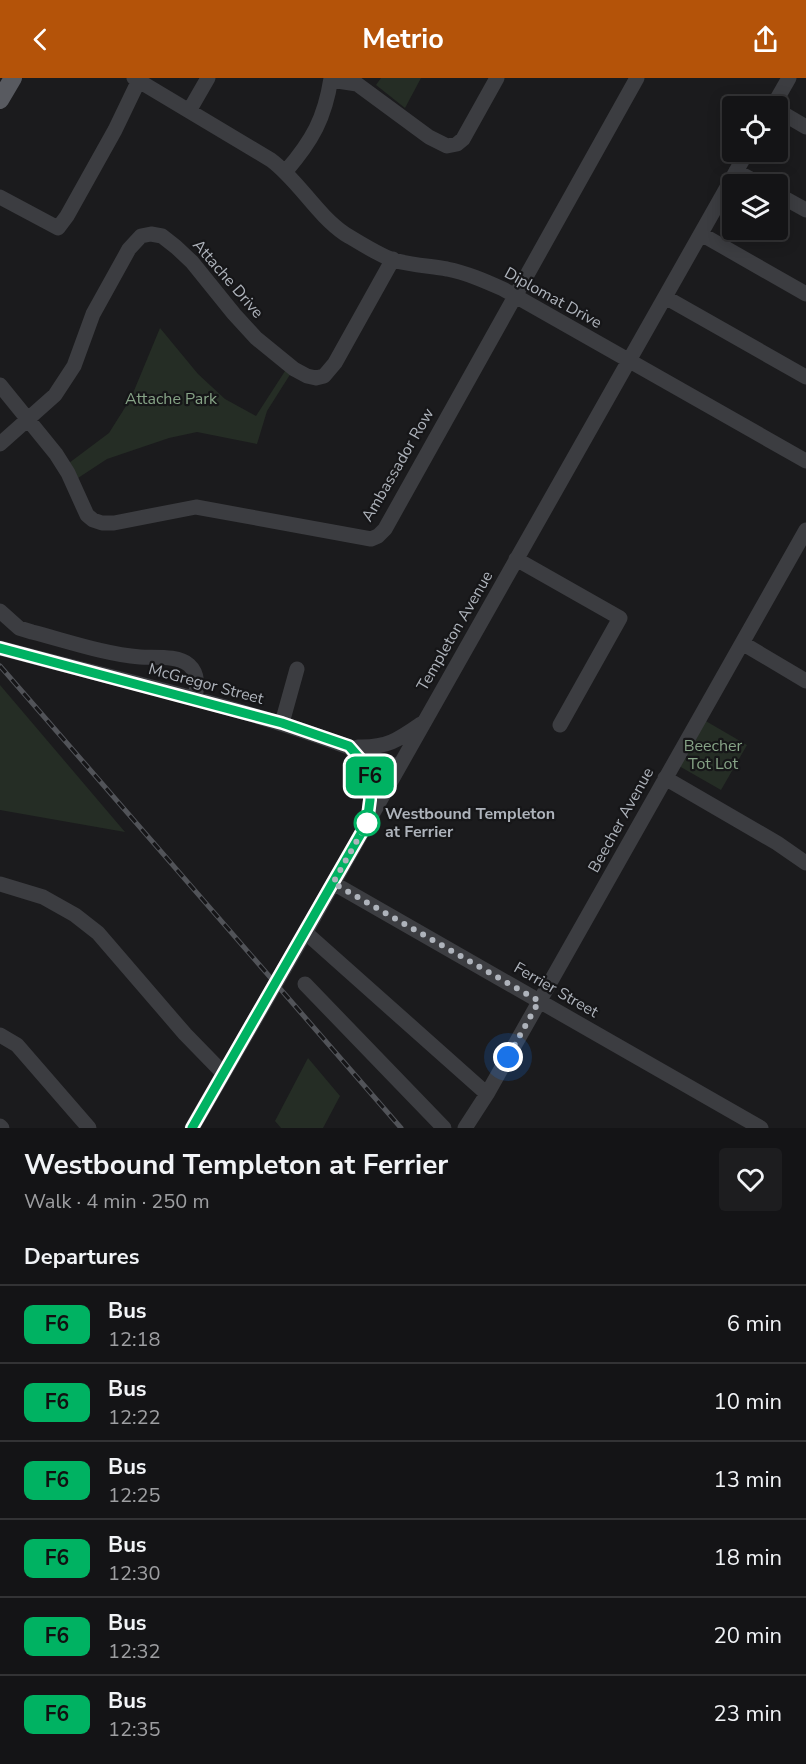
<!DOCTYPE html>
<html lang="en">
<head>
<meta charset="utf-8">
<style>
  :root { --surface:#141416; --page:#1d1d1f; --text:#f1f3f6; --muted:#9d9ea1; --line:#333335; --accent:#b45309 }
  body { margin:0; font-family:"Nunito Sans",sans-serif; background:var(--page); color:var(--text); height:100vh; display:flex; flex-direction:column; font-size:22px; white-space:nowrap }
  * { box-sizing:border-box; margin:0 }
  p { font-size:20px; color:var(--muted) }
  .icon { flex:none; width:33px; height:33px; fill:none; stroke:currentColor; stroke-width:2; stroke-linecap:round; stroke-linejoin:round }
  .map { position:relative; height:1050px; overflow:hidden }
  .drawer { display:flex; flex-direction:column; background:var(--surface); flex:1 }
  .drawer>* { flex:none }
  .badge { padding:0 12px; border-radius:9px; font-size:21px; line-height:39px }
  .fabs { position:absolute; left:722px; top:18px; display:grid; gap:12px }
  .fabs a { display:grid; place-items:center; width:66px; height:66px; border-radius:6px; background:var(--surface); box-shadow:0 3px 15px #0003,0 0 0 2px var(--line); font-size:30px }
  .you { position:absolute; width:30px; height:30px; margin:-15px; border:4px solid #fff; border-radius:50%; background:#1a73e8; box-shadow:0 0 0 9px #1a73e833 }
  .map>.badge { position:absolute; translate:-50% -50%; box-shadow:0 0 0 3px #fff }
  h2 { padding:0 24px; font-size:22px; line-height:54px }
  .round { display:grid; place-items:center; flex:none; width:63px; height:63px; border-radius:6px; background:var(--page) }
  .summary { display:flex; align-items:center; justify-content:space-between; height:102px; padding:0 24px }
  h1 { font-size:28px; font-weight:700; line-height:45px }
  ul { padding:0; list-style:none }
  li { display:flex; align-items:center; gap:18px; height:78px; padding:0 24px; border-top:2px solid var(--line) }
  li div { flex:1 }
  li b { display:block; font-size:22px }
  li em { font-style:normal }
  li .badge { min-width:66px; font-weight:700; text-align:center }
  header { display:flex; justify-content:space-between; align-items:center; height:78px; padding:0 24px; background:var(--accent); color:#fff; font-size:27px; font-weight:700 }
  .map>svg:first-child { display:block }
  .green { fill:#252d25 }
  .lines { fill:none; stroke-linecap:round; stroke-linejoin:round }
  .minor { stroke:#3c3d41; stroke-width:15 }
  .major { stroke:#585a60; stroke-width:18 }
  .rail-casing { stroke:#515358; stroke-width:5 }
  .rail { stroke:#161618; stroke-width:3; stroke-dasharray:9; stroke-linecap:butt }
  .line-casing { stroke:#fff; stroke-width:14 }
  .line { stroke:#00b262; stroke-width:9 }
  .walk { stroke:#aeb3bb; stroke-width:6; stroke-dasharray:0 10.8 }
  .stop-dot { fill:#fff; stroke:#00b262; stroke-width:3 }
  .labels { text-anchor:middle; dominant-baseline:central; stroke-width:4.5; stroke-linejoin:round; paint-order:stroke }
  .street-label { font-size:16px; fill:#aeb3bb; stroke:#161618 }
  .park-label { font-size:16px; fill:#87a487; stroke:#161618 }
  .stop-label { font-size:16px; font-weight:bold; fill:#aeb3bb; stroke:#161618; text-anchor:start }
</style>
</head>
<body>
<header><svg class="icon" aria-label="back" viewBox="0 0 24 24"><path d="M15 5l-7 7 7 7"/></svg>Metrio<svg class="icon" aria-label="share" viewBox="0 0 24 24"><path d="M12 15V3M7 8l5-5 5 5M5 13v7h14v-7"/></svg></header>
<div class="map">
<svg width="806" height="1050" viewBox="0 0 806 1050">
  <rect width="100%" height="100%" fill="#1b1b1d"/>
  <path class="green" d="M 381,0 L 421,0 L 405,30 L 376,7 Z
    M 160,250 L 198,296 L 225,321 L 256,338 L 287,290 L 291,295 L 267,333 L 257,366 L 197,354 L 169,360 L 107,381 L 78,400 L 69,385 L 109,355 L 131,320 Z
    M 0,607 L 125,754 L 0,732 Z
    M 704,642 L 747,667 L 721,712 L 679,688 Z
    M 308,980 L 340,1018 L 323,1050 L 281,1050 L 275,1043 Z"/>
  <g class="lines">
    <path class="minor" d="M 134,0 L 271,82 C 299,103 316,136 345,156 C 360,165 377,176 393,182 C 411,187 430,188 447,191 C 467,195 485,203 503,211 L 806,383
      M 331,2 L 357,6 L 429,59 L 447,68 L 457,66 L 463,61 L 497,0
      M 773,28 L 789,0
      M 777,32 L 806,49
      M 189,33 L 208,0
      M 286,93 C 312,63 325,40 331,0
      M 736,93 L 760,106
      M 777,116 L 806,132
      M 0,119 L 58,150 L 67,138 L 115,52 L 140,0
      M 701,156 L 806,216
      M 665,219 L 806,299
      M 0,307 L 56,376 L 68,395 L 87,437 L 93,442 L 102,445 L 114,445 L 196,429 L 371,461 L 378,458 L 385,451 L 637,0
      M 0,366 L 55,317 L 74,288 L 93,236 L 129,171 L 141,158 L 151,156 L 162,158 L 176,169 L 192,184 L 234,236 L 256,260 L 294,291 L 307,298 L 316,300 L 324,298 L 335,285 L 393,181
      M 516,481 L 620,540 L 560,647
      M 0,533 L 19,550 L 32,554 C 67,563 104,576 140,579 C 154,580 178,577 189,587 C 199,596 197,609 195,621
      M 742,565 L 806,603
      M 0,570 C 134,606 271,634 398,689
      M 282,645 L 297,591
      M 358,669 C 387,670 398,662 421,646
      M 351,671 C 373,696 373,704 369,736
      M 665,700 L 777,765 L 806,785
      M 333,805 L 761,1050
      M 0,806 L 43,819 L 75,837 L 98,855 L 185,956 L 223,995
      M 305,854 L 487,1016
      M 305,906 L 444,1050
      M 0,957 L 17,967 L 89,1050
      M 0,1048 L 2,1050
      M 192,1050 L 309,848 L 747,74
      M 465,1050 L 487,1016 L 806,452"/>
    <path class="major" d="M 0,22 L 13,0"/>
    <defs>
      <path id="rail" d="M 0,588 L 401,1050"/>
    </defs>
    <use href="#rail" class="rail-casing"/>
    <use href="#rail" class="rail"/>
  </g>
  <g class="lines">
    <defs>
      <path id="line" d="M 0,570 L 282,645 L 349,668 L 363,684 L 370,697 L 370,722 L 367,745 L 192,1050"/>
    </defs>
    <use href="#line" class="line-casing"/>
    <use href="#line" class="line"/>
    <path class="walk" d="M 367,745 L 333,805 L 539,923 L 508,979"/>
  </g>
  <circle class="stop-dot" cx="367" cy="745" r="12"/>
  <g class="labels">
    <g class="street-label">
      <text transform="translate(228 201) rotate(49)">Attache Drive</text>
      <text transform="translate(553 220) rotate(29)">Diplomat Drive</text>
      <text transform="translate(398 387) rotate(-60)">Ambassador Row</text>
      <text transform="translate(455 553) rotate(-60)">Templeton Avenue</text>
      <text transform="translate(206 606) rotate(15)">McGregor Street</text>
      <text transform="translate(621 742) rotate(-61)">Beecher Avenue</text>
      <text transform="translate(556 912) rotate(30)">Ferrier Street</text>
    </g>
    <g class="park-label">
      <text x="171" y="321">Attache Park</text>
      <text x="713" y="668">Beecher<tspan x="713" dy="18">Tot Lot</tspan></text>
    </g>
    <g class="stop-label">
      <text x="385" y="736">Westbound Templeton<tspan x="385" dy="18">at Ferrier</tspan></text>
    </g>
  </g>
</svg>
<div class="fabs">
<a><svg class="icon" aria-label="locate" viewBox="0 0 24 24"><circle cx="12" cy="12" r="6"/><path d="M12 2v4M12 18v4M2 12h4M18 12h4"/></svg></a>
<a><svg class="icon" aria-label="layers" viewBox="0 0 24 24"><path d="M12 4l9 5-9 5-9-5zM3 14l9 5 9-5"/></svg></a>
</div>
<div class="you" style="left:508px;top:979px"></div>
<b class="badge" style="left:370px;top:698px;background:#00b262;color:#111">F6</b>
</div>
<section class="drawer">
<div class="summary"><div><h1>Westbound Templeton at Ferrier</h1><p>Walk · 4 min · 250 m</p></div><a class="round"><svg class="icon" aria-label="heart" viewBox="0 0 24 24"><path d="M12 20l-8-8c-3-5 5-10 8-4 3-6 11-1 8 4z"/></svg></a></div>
<h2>Departures</h2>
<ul>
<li><span class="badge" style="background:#00b262;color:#111">F6</span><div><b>Bus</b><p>12:18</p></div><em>6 min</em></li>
<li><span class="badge" style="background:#00b262;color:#111">F6</span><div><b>Bus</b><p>12:22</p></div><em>10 min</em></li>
<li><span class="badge" style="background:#00b262;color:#111">F6</span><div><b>Bus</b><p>12:25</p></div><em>13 min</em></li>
<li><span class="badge" style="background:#00b262;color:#111">F6</span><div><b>Bus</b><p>12:30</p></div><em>18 min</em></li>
<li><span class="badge" style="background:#00b262;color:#111">F6</span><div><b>Bus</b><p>12:32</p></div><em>20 min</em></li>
<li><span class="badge" style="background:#00b262;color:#111">F6</span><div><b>Bus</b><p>12:35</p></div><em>23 min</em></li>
</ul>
</section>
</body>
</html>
